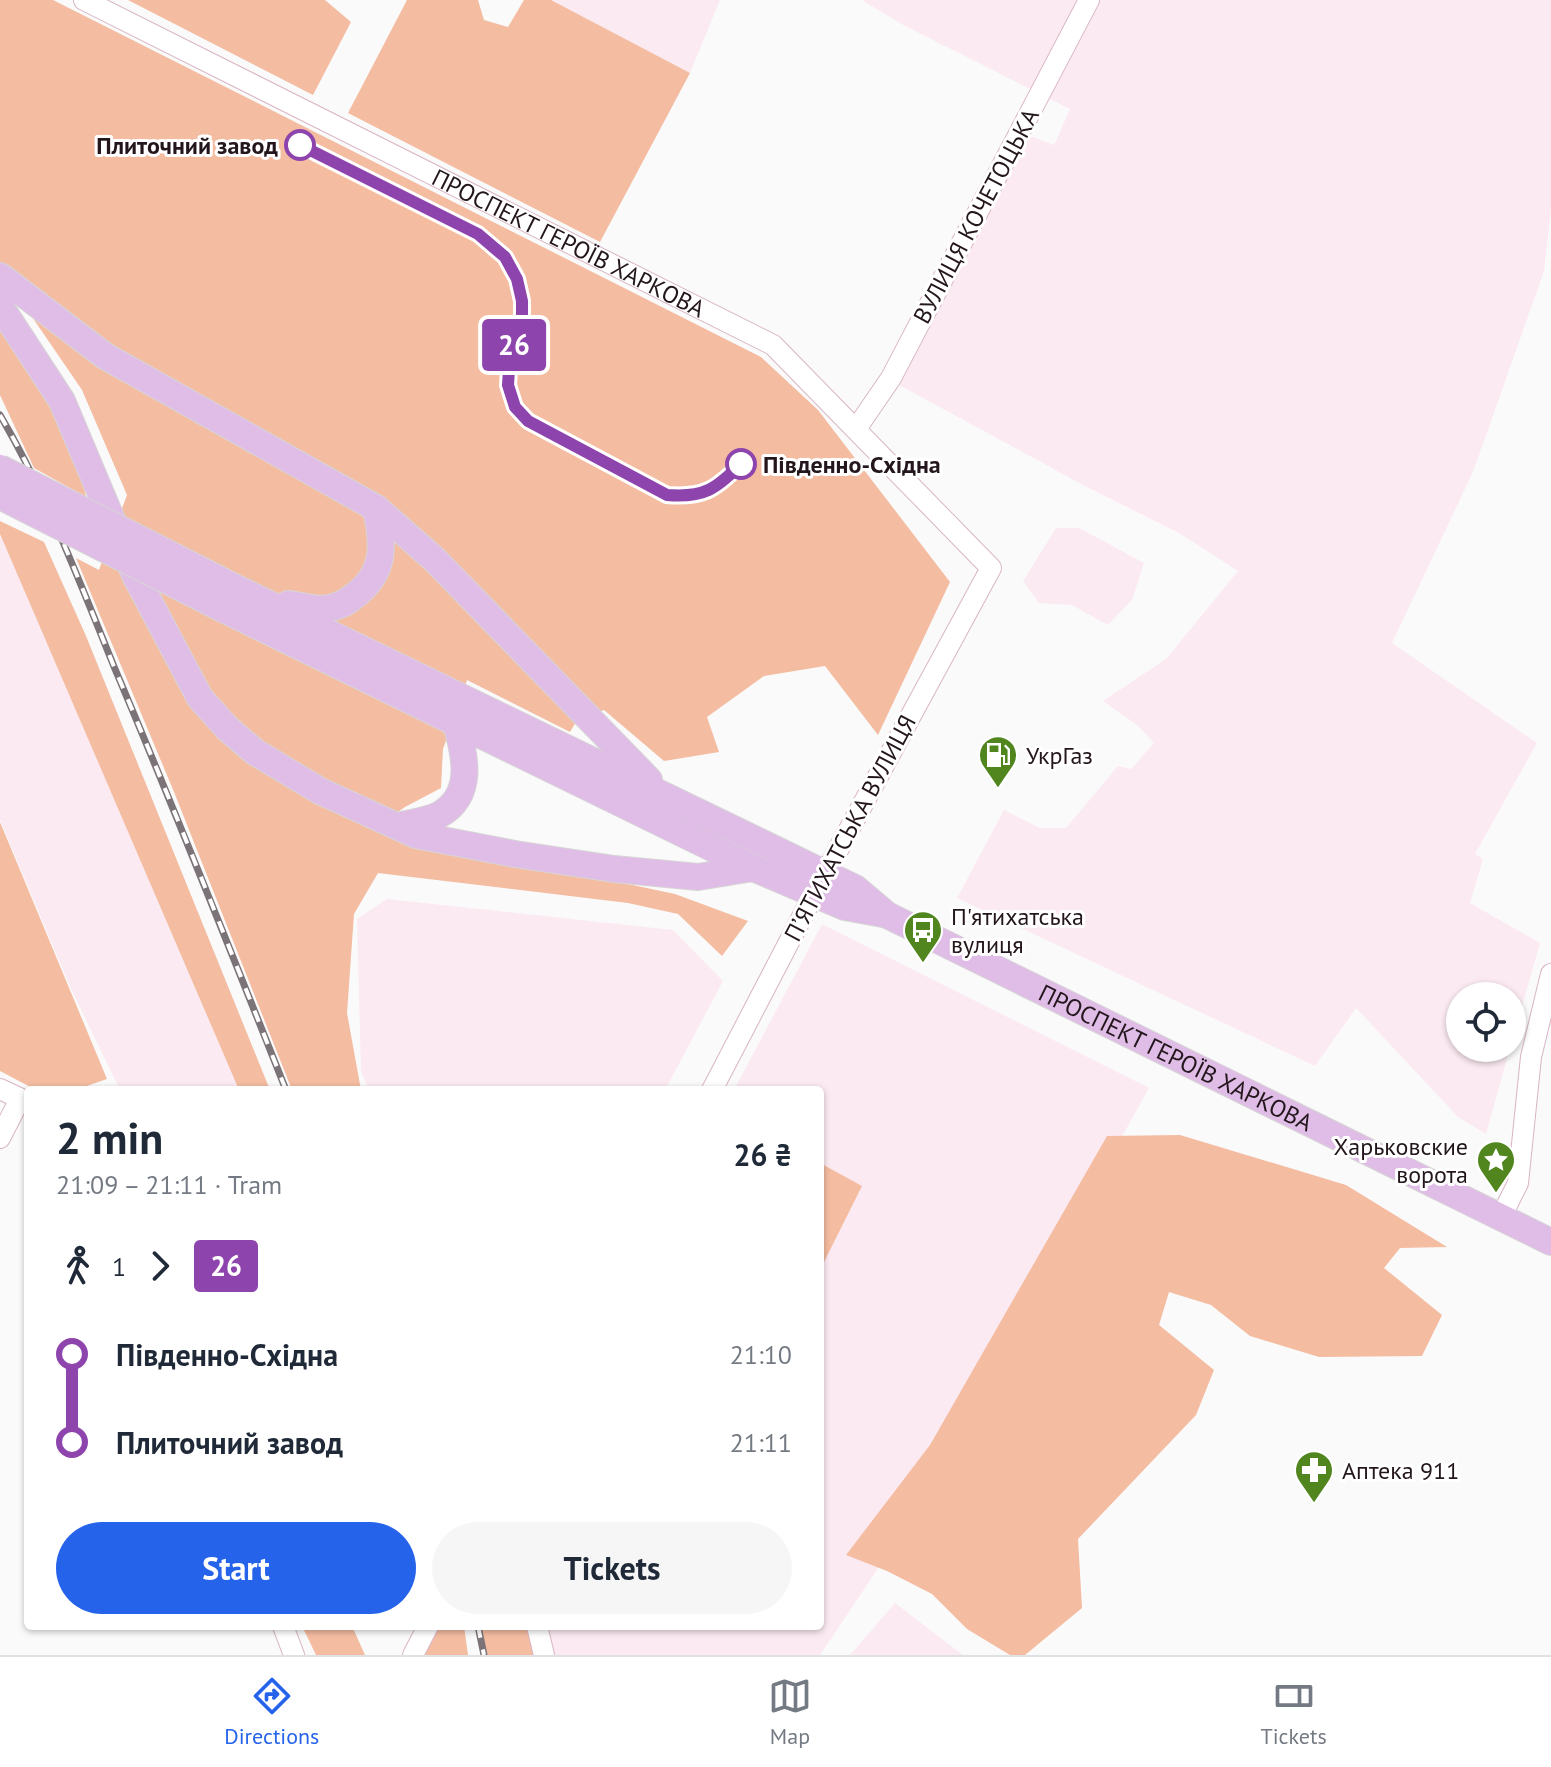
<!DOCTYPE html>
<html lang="en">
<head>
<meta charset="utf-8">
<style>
  :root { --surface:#fff; --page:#f6f6f7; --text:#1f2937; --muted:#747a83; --line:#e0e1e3; --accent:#2563eb }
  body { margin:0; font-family:"PT Sans",sans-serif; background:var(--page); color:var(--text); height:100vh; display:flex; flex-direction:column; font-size:30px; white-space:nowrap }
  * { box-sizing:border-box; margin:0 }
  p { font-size:26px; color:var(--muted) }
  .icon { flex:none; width:44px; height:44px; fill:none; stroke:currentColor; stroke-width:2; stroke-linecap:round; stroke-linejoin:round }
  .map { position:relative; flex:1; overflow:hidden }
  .drawer { position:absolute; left:24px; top:1086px; width:800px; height:544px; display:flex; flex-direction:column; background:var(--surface); border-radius:8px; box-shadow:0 2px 6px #0004 }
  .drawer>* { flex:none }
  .badge { padding:0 16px; border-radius:6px; font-size:28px; line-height:52px }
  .controls { position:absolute; left:1446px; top:982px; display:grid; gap:16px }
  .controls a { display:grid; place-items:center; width:80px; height:80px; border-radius:50%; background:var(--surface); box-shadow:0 2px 6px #0004; font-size:40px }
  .map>.badge { position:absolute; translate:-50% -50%; box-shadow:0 0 0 4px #fff }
  .legs { display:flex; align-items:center; gap:12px; height:88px; padding:0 32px; font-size:26px }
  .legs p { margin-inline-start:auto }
  .headline { display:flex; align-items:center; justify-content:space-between; height:136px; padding:0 32px }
  h1 { font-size:44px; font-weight:600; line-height:60px }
  .primary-button { display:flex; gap:16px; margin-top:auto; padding:16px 32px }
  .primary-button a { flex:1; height:92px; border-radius:48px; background:var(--accent); color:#fff; font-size:32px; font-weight:600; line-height:92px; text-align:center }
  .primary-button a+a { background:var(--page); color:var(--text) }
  ul { padding:0 32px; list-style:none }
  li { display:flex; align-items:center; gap:28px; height:88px; font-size:30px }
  li i { display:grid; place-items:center; width:12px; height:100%; margin:0 10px; background:currentColor }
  li i::after { content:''; width:20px; height:20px; margin:-10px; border:6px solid; border-radius:50%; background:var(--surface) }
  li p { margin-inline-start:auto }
  li:first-child i { background:linear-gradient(#0000 50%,currentColor 0) }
  li:last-child i { background:linear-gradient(currentColor 50%,#0000 0) }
  .tab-bar { display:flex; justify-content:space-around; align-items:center; height:112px; border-top:2px solid var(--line); background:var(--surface); font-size:22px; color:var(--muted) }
  .tab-bar a { display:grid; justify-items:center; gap:4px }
  .tab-bar .current { color:var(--accent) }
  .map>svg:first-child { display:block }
  .built { fill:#fceaf2 }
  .green { fill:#f4bca1 }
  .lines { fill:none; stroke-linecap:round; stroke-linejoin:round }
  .minor-casing { stroke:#d9b5c5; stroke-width:22 }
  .major-casing { stroke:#d7d5d6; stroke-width:28 }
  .minor { stroke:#fff; stroke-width:20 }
  .major { stroke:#e0bde7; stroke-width:26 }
  .rail-casing { stroke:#7b7377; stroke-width:7 }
  .rail { stroke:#fff; stroke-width:4; stroke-dasharray:12; stroke-linecap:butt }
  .major-bridge-casing { stroke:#d7d5d6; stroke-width:28; stroke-linecap:butt }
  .major-bridge { stroke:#e0bde7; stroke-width:26 }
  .line-1-casing { stroke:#fff; stroke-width:18 }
  .line-1 { stroke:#8e44ad; stroke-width:12 }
  .stop-1-dot { fill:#fff; stroke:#8e44ad; stroke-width:4 }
  .labels { text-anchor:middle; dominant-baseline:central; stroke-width:6; stroke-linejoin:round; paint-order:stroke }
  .stop-label { font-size:24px; font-weight:bold; fill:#23161c; stroke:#fff; text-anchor:end }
  .street-label { font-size:24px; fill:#23161c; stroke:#fff }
  .poi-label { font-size:24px; fill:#23161c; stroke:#fff; text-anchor:start }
</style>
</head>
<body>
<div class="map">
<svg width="1551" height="1655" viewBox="0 0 1551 1655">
  <rect width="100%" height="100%" fill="#fafafa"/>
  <path class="built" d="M 551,0 L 720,0 L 690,73 Z
    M 862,0 L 1551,0 L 1551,210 L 1544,271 L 1473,472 L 1392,643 L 1537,743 L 1475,854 L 1483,859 L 1470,903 L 1540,943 L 1512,1041 L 1512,996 L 1460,996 L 1460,1048 L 1510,1048 L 1486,1134 L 1458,1117 L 1356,1008 L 1315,1066 L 957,898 L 1004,810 L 1040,828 L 1066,828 L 1118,766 L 1131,769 L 1154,743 L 1137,725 L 1103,701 L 1166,659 L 1238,571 L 1179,533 L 1085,486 L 899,385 L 937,314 L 1025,134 L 1054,145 L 1070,109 L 905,26 Z
    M 1056,528 L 1079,528 L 1144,563 L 1132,600 L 1108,625 L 1072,605 L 1039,603 L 1023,581 Z
    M 0,534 L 239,1090 L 120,1090 L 71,989 L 0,820 Z
    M 387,899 L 673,930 L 723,981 L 665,1090 L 369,1090 L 361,1071 L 357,919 Z
    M 822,924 L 1149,1088 L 897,1540 L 820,1655 L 550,1655 L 545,1626 L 820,1626 L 820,1090 L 734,1090 Z
    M 895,1603 L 963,1655 L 850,1655 Z"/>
  <path class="green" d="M 0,0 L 53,0 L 761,357 L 818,410 L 950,582 L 878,735 L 825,666 L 764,676 L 707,717 L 719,752 L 664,761 L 604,710 L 576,722 L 570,732 L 467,680 L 458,706 L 777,863 L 774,868 L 456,712 L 443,749 L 441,788 L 405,807 L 372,830 L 675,894 L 748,921 L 722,956 L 678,914 L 628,903 L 378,873 L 354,914 L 347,1013 L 361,1090 L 292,1090 L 174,792 L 76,558 L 99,570 L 127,495 L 82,390 L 0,270 Z
    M 128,0 L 325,0 L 351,22 L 313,95 Z
    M 407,0 L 478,0 L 484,20 L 508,27 L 524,0 L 551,0 L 690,73 L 600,242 L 348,113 Z
    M 0,307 L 78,457 L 86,497 L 34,468 L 0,395 Z
    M 0,521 L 44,542 L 86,636 L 270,1090 L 239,1090 L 0,534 Z
    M 0,822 L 107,1079 L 75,1090 L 36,1090 L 0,1071 Z
    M 1180,1135 L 1346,1185 L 1447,1247 L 1400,1248 L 1384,1268 L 1442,1315 L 1422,1356 L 1319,1357 L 1250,1336 L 1211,1305 L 1169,1292 L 1159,1325 L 1214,1370 L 1196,1415 L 1078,1539 L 1082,1608 L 1025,1655 L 1010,1655 L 967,1629 L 932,1594 L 887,1571 L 846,1555 L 930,1445 L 1107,1136 Z
    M 820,1163 L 862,1186 L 820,1270 Z
    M 302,1626 L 352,1626 L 365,1655 L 316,1655 Z
    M 436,1626 L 464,1626 L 468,1655 L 422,1655 Z
    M 481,1626 L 535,1626 L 541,1655 L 486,1655 Z"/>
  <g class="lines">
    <defs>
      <g id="minor">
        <path id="s1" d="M 84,0 L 773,345 L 991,568 L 825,874"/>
        <path d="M 856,429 L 891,378 L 1089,0"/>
        <path d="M 0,1089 L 28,1102"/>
        <path d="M 712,1090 L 814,894"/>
        <path d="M 0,1138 L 20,1099"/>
        <path d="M 1501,1217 L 1518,1183 L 1531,1057 L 1551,974"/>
        <path d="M 283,1626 L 294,1655"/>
        <path d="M 537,1626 L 544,1655"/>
        <path d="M 413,1655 L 428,1626"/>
      </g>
      <g id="major">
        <path d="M 0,276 L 105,356 L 376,508 L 434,559 L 649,780"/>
        <path d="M 0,306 L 62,401 L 136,577 L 200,698 L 227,728 L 255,752 L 320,791 L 416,835 L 515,854 L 614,869 L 698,877 L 753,868"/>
        <path id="s2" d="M 234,587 L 855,888 L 887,915 L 1551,1242"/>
        <path d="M 288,604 C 298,605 308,608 319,609 C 332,609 343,605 353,597 C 386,573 384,545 376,508"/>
        <path d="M 223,609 L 753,868 L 845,907 L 883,914"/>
        <path d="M 396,826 C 409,823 427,821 439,815 C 475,795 465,755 456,723"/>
      </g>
    </defs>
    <use href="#minor" class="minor-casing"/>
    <use href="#major" class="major-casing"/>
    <use href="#minor" class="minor"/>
    <use href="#major" class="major"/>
    <defs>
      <path id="rail" d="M 0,415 C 47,495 80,583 115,669 C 174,808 230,949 286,1090
        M 478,1626 L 484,1655"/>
    </defs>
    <use href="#rail" class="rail-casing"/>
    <use href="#rail" class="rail"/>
    <defs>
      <path id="major-bridge" d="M 0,468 L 234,587
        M 0,496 L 223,609"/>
    </defs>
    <use href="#major-bridge" class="major-bridge-casing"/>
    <use href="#major-bridge" class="major-bridge"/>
  </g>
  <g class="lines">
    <defs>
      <path id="line-1" d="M 300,145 L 478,234 L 505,257 L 517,279 L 522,301 L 522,324 L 510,354 L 508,385 L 515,407 L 528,421 L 667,495 C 704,498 716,489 741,464"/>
    </defs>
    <use href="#line-1" class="line-1-casing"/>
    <use href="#line-1" class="line-1"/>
  </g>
  <defs>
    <symbol id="fuel-pin" viewBox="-11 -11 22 30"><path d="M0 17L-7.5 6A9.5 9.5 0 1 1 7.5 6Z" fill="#51861e" stroke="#fff"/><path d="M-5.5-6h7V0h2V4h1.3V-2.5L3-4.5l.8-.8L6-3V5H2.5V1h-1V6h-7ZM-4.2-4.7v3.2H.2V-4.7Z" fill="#fff"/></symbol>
    <symbol id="bus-pin" viewBox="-11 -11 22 30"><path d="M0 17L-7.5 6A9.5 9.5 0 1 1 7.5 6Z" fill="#51861e" stroke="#fff"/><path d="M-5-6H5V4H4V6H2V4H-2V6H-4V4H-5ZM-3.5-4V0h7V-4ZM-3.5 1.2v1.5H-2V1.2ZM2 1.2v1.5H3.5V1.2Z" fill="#fff"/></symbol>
    <symbol id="sight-pin" viewBox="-11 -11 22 30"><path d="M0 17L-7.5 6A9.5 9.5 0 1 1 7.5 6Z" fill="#51861e" stroke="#fff"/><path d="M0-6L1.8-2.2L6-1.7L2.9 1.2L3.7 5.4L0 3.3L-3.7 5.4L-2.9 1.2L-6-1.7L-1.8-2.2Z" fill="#fff"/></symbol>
    <symbol id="pharmacy-pin" viewBox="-11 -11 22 30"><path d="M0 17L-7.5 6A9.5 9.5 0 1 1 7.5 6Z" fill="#51861e" stroke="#fff"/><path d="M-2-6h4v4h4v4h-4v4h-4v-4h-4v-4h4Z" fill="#fff"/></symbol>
  </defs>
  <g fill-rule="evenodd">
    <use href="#fuel-pin" x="976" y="733" width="44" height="60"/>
    <use href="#bus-pin" x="901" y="908" width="44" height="60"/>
    <use href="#sight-pin" x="1474" y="1138" width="44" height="60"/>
    <use href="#pharmacy-pin" x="1292" y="1448" width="44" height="60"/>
  </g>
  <g class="stop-1-dot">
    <circle cx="300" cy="145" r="14"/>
    <circle cx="741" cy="464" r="14"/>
  </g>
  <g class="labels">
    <g class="stop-label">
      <text x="278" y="145">Плиточний завод</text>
      <text x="763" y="464" text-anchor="start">Південно-Східна</text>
    </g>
    <g class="street-label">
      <text transform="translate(976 216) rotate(-62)">ВУЛИЦЯ КОЧЕТОЦЬКА</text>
      <text stroke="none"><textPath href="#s1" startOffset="542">ПРОСПЕКТ ГЕРОЇВ ХАРКОВА</textPath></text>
      <text transform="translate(850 828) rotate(-62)">П’ЯТИХАТСЬКА ВУЛИЦЯ</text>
      <text stroke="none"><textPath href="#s2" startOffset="1054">ПРОСПЕКТ ГЕРОЇВ ХАРКОВА</textPath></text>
    </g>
    <g class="poi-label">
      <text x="1026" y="755">УкрГаз</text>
      <text x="951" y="916">П'ятихатська<tspan x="951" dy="28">вулиця</tspan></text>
      <text x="1468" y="1146" text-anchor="end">Харьковские<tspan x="1468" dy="28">ворота</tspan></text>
      <text x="1342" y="1470">Аптека 911</text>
    </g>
  </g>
</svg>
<div class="controls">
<a><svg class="icon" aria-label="locate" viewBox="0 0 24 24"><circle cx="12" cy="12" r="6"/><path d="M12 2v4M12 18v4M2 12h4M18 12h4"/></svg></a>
</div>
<b class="badge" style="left:514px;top:345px;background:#8e44ad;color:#fff">26</b>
<section class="drawer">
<div class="headline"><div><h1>2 min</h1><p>21:09 – 21:11 · Tram</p></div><b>26 ₴</b></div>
<div class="legs"><svg class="icon" aria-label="walk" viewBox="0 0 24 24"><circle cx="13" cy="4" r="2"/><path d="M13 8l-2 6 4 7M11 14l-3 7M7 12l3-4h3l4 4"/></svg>1<svg class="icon" aria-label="forward" viewBox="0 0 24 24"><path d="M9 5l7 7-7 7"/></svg><b class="badge" style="background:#8e44ad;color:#fff">26</b></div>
<ul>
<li><i style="color:#8e44ad"></i><b>Південно-Східна</b><p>21:10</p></li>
<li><i style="color:#8e44ad"></i><b>Плиточний завод</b><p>21:11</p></li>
</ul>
<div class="primary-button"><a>Start</a><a>Tickets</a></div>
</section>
</div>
<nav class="tab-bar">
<a class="current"><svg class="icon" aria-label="directions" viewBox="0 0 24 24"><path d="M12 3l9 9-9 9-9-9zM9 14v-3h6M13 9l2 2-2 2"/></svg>Directions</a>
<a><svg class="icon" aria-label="map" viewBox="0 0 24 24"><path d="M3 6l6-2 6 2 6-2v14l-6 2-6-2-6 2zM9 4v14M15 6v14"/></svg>Map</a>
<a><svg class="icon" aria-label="tickets" viewBox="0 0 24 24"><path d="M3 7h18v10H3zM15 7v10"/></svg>Tickets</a>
</nav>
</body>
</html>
